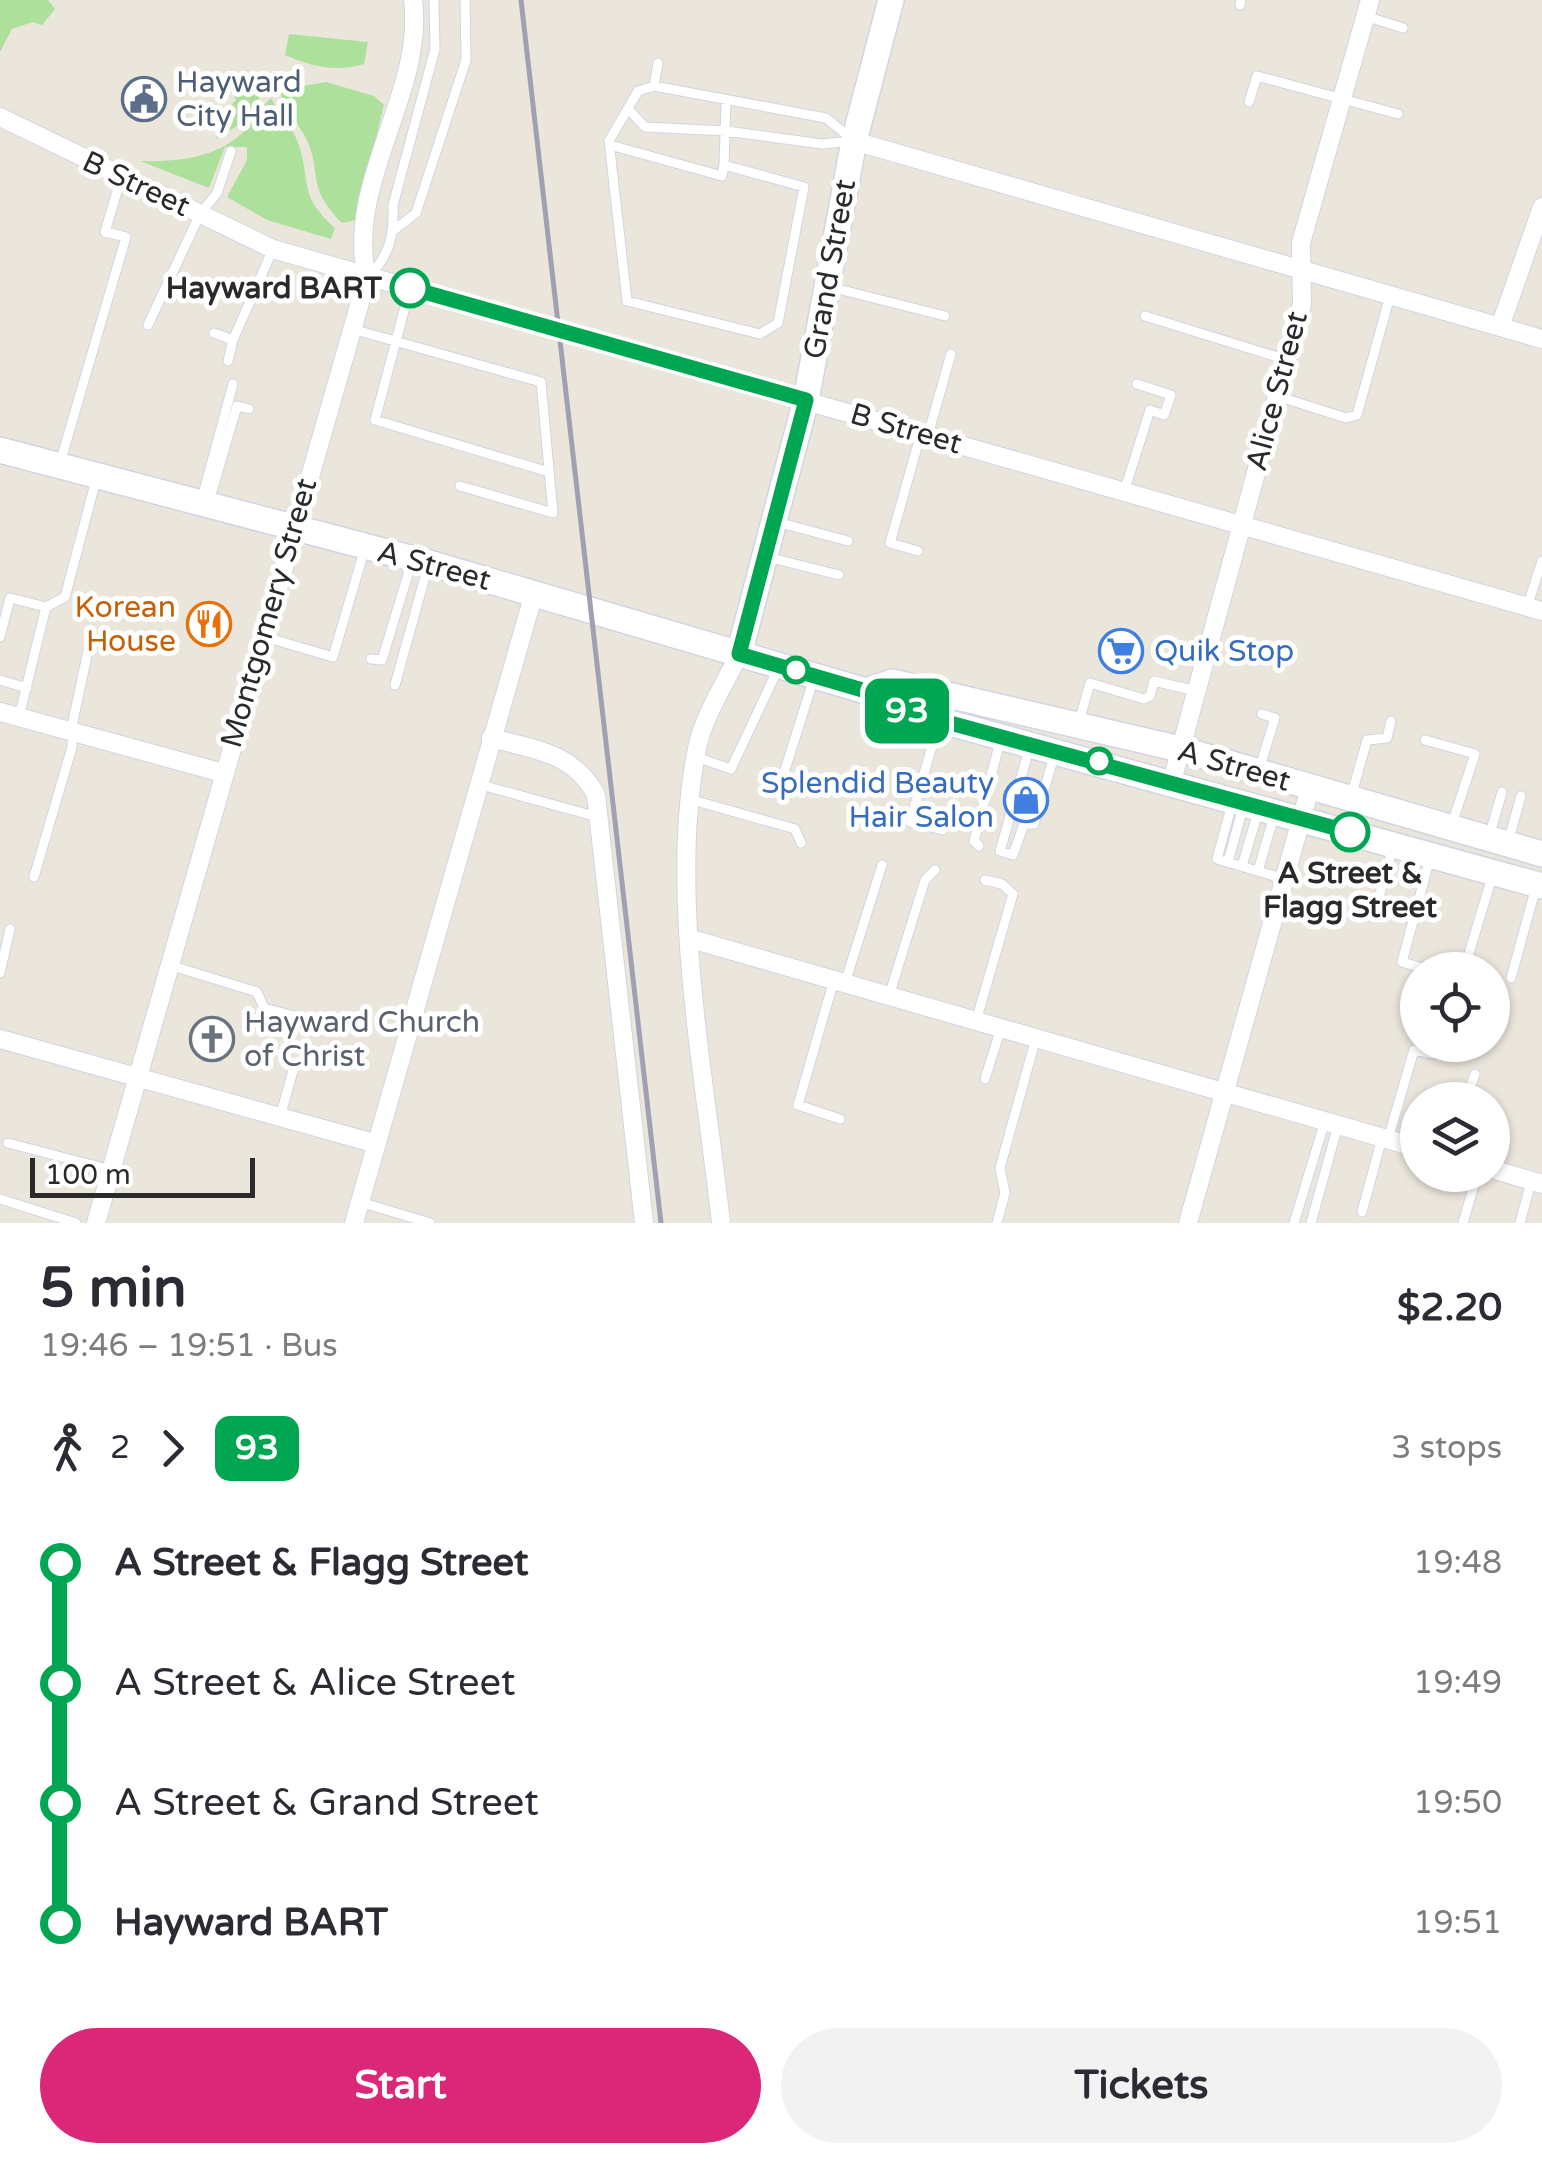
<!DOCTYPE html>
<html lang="en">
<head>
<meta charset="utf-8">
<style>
  :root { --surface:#fff; --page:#f2f2f3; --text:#2b2b33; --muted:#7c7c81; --accent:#db2777 }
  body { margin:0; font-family:"Varela Round",sans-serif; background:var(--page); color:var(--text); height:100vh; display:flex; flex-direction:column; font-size:38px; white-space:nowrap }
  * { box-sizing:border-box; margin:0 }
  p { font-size:32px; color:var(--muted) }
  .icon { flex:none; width:55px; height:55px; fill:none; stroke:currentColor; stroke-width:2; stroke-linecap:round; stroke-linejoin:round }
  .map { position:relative; height:1223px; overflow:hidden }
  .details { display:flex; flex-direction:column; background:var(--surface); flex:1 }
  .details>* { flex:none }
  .badge { padding:0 20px; border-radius:15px; font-size:35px; line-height:65px }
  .fabs { position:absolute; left:1400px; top:952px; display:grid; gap:20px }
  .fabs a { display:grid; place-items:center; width:110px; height:110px; border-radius:50%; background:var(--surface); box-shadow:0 2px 8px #0004; font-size:50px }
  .scale { position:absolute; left:30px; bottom:25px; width:225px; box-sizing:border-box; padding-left:10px; border:5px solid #2a2a2a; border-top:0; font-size:28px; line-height:35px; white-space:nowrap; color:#2a2a2a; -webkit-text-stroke:8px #fff; paint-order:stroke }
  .map>.badge { position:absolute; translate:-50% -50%; box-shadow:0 0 0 5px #fff }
  .legs { display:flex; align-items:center; gap:15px; height:110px; padding:0 40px; font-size:32px }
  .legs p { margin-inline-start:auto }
  .head { display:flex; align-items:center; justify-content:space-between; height:170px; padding:0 40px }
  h1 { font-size:55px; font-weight:700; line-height:75px }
  .primary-button { display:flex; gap:20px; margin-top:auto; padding:20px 40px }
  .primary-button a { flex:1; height:115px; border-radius:60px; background:var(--accent); color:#fff; font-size:40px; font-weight:700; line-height:115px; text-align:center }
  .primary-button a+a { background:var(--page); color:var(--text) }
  ul { padding:0 40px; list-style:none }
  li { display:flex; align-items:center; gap:35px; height:120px; font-size:38px }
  li i { display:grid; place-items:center; width:15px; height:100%; margin:0 12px; background:currentColor }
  li i::after { content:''; width:25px; height:25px; margin:-12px; border:8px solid; border-radius:50%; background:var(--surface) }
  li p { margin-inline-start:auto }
  li:first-child i { background:linear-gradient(#0000 50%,currentColor 0) }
  li:last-child i { background:linear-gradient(currentColor 50%,#0000 0) }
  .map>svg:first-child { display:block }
  .green { fill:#ade09b }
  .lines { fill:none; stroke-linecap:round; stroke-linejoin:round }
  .lane-casing { stroke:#d2d4e2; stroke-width:11 }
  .street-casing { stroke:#d2d4e2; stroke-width:20 }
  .secondary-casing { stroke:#d2d4e2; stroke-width:28 }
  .lane { stroke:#fff; stroke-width:9 }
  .street { stroke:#fff; stroke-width:18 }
  .secondary { stroke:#fff; stroke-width:25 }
  .rail { stroke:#9fa1b3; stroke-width:5 }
  .line-1-casing { stroke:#fff; stroke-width:22 }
  .line-1 { stroke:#00a651; stroke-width:15 }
  .stop-1-dot { fill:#fff; stroke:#00a651; stroke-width:5 }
  .labels { text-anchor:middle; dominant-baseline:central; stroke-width:10; stroke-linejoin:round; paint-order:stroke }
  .service-label { font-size:30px; fill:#4e5e75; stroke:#fff; text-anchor:start }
  .street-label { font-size:30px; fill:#2a2a2a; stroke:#fff }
  .stop-label { font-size:30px; font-weight:bold; fill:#2a2a2a; stroke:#fff; text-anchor:end }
  .food-label { font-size:30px; fill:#c56008; stroke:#fff; text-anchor:end }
  .shop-label { font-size:30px; fill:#366cbe; stroke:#fff; text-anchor:start }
  .worship-label { font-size:30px; fill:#5b616d; stroke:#fff; text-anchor:start }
</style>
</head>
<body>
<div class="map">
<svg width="1542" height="1223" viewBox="0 0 1542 1223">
  <rect width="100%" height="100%" fill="#ebe6dc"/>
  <path class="green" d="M 0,0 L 48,0 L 55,9 L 42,25 L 33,22 L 12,29 L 0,52 Z
    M 289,34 L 368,42 L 364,64 C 336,72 312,67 285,55 Z
    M 326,82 L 374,96 L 384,105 L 356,220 L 342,223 C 305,185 323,175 306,138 C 297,121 284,110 280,90 Z
    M 240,84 L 269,86 L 237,126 L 216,139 L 221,117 L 236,100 L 233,92 Z
    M 271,98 C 278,112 290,124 296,138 C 313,177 295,193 335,228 L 331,239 L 267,220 L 227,197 L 247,160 L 247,147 L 225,147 L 209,188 L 140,161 C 173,162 213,159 240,135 C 252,125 259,109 271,98 Z"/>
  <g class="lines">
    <defs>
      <path id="lane" d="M 1240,5 L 1241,0
        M 1365,16 L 1403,28
        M 654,86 L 658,63
        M 726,101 L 724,165 L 804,187 L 778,323 L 760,334 L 627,301 L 609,141 L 638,91 L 654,86 L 826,118 L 852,139
        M 1249,102 L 1257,76 L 1398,114
        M 630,111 L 645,127 L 726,131 L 822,144 L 851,141
        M 610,145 L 722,176 L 724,165
        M 394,230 L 416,213 L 466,60 L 465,0
        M 369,276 C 390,255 394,235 393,205 L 435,49 L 434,0
        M 830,287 L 945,316
        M 410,288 L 375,420 L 549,472
        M 1145,316 L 1287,360
        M 148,325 L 200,214 L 217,193 L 231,151
        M 352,329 L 541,382 L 553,513 L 460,486
        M 214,333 L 233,340 L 273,249
        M 228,361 L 233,340
        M 1277,396 L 1346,418 L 1357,415 L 1390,296
        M 928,435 L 951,354
        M 60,463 L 126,237 L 105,232 L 121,178
        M 1124,492 L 1150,410 L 1164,415 L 1171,395 L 1137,384
        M 201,502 L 233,384
        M 208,505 L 237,406 L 249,409
        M 777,522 L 848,541
        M 918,551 L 890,543 L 921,433
        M 767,557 L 839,575
        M 46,607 L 65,597 L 96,480
        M 1527,607 L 1542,561
        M 0,637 L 10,598 L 46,607 L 19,717
        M 265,637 L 333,657 L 365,548
        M 371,659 L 382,660 L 412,561
        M 0,680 L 27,688
        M 395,685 L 428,566
        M 939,722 L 910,822 L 943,830
        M 1079,722 L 1090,683 L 1144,699 L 1150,696 L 1154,681 L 1196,691
        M 1425,740 L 1475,754 L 1451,827
        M 1030,746 L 1000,851 L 1013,855 L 1024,824 L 1034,824 L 1055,753
        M 696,757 L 731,769 L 778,669
        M 1259,770 L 1275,718 L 1262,714
        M 784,773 L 814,678
        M 478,784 L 601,818
        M 1351,797 L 1367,740 L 1387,738 L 1391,721
        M 689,799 L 795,829 L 801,843
        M 1232,804 L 1217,859 L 1284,879
        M 1489,837 L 1502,792
        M 1508,842 L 1521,796
        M 979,846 L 974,841 L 1001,738
        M 1228,862 L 1243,807
        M 1242,866 L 1258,812
        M 1258,871 L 1274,816
        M 34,877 L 72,747 L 73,721 L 88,651
        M 1373,918 L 1393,847
        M 169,965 L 257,992 L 264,1008 L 313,1021
        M 1429,970 L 1402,962 L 1430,858
        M 1464,970 L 1492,877
        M 0,973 L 10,929
        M 1511,978 L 1536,887
        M 834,980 L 798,1105 L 840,1119
        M 845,983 L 882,865
        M 889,996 L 925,880 L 935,870
        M 976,1021 L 1013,894 L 1002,884 L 985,880
        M 985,1079 L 1001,1028
        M 1466,1100 L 1475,1074
        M 280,1117 L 294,1067
        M 1388,1139 L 1414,1050 L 1433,1054
        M 8,1143 L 111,1170
        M 0,1199 L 76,1223
        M 360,1202 L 430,1223
        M 1362,1212 L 1382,1138
        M 997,1223 L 1005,1193 L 1000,1168 L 1036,1038
        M 1294,1223 L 1325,1121
        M 1311,1223 L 1338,1125
        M 1463,1223 L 1477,1175
        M 1520,1223 L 1531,1182"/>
      <path id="street" d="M 0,117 L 273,249 L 1542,611
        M 854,141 L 1542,339
        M 1500,327 L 1542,207
        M 0,712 L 223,773
        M 491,738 C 534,749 574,753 596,795 L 644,1223
        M 1172,781 L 1302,304 L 1301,243 L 1370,0
        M 691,939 L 1418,1148
        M 0,1039 L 377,1144
        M 1492,1169 L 1542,1184
        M 96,1223 L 367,278 C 345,182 425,93 413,0
        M 354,1223 L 534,593
        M 721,1223 C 705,1076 667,888 698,744 C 705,714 726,682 739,654
        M 1188,1223 L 1310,788"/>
      <path id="secondary" d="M 0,450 L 429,563 L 866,691 L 888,706 L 1542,886
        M 739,654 L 806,400 L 854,141 L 891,0
        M 866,691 L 892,682 L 1180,749 L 1542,854"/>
    </defs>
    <use href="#lane" class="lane-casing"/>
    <use href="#street" class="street-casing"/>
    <use href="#secondary" class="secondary-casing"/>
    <use href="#lane" class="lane"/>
    <use href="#street" class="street"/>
    <use href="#secondary" class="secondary"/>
    <path class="rail" d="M 521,0 L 661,1223"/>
  </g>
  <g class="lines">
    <defs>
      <path id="line-1" d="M 410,288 L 806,400 L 739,654 L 866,691 L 888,706 L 1350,832"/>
    </defs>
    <use href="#line-1" class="line-1-casing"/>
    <use href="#line-1" class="line-1"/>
  </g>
  <defs>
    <symbol id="civic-ring" viewBox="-11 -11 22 22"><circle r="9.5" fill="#fff" stroke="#5c6f8a" stroke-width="1.5"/><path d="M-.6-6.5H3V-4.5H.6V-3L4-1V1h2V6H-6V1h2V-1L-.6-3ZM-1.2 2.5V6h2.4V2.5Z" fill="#5c6f8a"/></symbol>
    <symbol id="restaurant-ring" viewBox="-11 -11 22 22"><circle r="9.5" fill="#fff" stroke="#e8710a" stroke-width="1.5"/><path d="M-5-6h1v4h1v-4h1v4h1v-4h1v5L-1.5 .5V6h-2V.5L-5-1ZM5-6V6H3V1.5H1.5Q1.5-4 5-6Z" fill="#e8710a"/></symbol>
    <symbol id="supermarket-ring" viewBox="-11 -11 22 22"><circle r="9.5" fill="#fff" stroke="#3f7fe0" stroke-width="1.5"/><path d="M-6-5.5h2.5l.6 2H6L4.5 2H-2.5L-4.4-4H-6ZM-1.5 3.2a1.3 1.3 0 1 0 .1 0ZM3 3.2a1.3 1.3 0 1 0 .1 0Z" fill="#3f7fe0"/></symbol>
    <symbol id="shop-ring" viewBox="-11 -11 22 22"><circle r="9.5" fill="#fff" stroke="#3f7fe0" stroke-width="1.5"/><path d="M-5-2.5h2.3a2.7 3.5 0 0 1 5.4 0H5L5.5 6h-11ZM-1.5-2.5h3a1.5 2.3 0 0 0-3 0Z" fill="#3f7fe0"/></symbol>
    <symbol id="church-ring" viewBox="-11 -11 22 22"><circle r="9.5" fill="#fff" stroke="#6b7280" stroke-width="1.5"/><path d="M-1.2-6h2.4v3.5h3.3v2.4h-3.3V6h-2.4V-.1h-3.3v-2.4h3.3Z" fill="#6b7280"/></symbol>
  </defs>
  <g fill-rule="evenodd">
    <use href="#civic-ring" x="119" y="74" width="50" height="50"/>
    <use href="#restaurant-ring" x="184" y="599" width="50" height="50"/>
    <use href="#supermarket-ring" x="1096" y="626" width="50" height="50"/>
    <use href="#shop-ring" x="1001" y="775" width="50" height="50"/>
    <use href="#church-ring" x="187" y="1014" width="50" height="50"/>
  </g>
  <g class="stop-1-dot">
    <circle cx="410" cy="288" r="18"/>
    <circle cx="796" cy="670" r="12"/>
    <circle cx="1099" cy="761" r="12"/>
    <circle cx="1350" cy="832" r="18"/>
  </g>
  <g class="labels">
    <g class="service-label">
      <text x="176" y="82">Hayward<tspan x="176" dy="34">City Hall</tspan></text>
    </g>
    <g class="street-label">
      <text transform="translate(136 184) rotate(25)">B Street</text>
      <text transform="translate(830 269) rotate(-80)">Grand Street</text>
      <text transform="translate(1277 391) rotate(-75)">Alice Street</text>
      <text transform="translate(906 429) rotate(16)">B Street</text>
      <text transform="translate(434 566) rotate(15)">A Street</text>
      <text transform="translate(269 613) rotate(-74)">Montgomery Street</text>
      <text transform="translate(1234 766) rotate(16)">A Street</text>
    </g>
    <g class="stop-label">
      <text x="382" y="288">Hayward BART</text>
      <text x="1350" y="873" text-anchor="middle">A Street &amp;<tspan x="1350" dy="34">Flagg Street</tspan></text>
    </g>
    <g class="food-label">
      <text x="176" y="607">Korean<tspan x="176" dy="34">House</tspan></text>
    </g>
    <g class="shop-label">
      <text x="1154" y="651">Quik Stop</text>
      <text x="994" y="783" text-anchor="end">Splendid Beauty<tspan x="994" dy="34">Hair Salon</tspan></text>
    </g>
    <g class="worship-label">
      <text x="244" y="1022">Hayward Church<tspan x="244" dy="34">of Christ</tspan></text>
    </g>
  </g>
</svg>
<div class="fabs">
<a><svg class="icon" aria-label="locate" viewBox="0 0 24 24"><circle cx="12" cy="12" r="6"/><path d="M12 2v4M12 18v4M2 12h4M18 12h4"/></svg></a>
<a><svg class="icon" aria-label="layers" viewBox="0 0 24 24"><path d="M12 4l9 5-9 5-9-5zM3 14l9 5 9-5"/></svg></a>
</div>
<div class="scale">100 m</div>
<b class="badge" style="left:907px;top:711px;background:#00a651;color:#fff">93</b>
</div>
<section class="details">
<div class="head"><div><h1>5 min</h1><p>19:46 – 19:51 · Bus</p></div><b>$2.20</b></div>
<div class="legs"><svg class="icon" aria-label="walk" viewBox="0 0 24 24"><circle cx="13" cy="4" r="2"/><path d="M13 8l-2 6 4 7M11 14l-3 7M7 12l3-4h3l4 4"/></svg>2<svg class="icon" aria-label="forward" viewBox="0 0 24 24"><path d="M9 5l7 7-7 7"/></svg><b class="badge" style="background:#00a651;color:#fff">93</b><p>3 stops</p></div>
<ul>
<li><i style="color:#00a651"></i><b>A Street &amp; Flagg Street</b><p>19:48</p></li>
<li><i style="color:#00a651"></i><span>A Street &amp; Alice Street</span><p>19:49</p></li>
<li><i style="color:#00a651"></i><span>A Street &amp; Grand Street</span><p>19:50</p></li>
<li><i style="color:#00a651"></i><b>Hayward BART</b><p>19:51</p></li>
</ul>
<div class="primary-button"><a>Start</a><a>Tickets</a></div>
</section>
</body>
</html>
